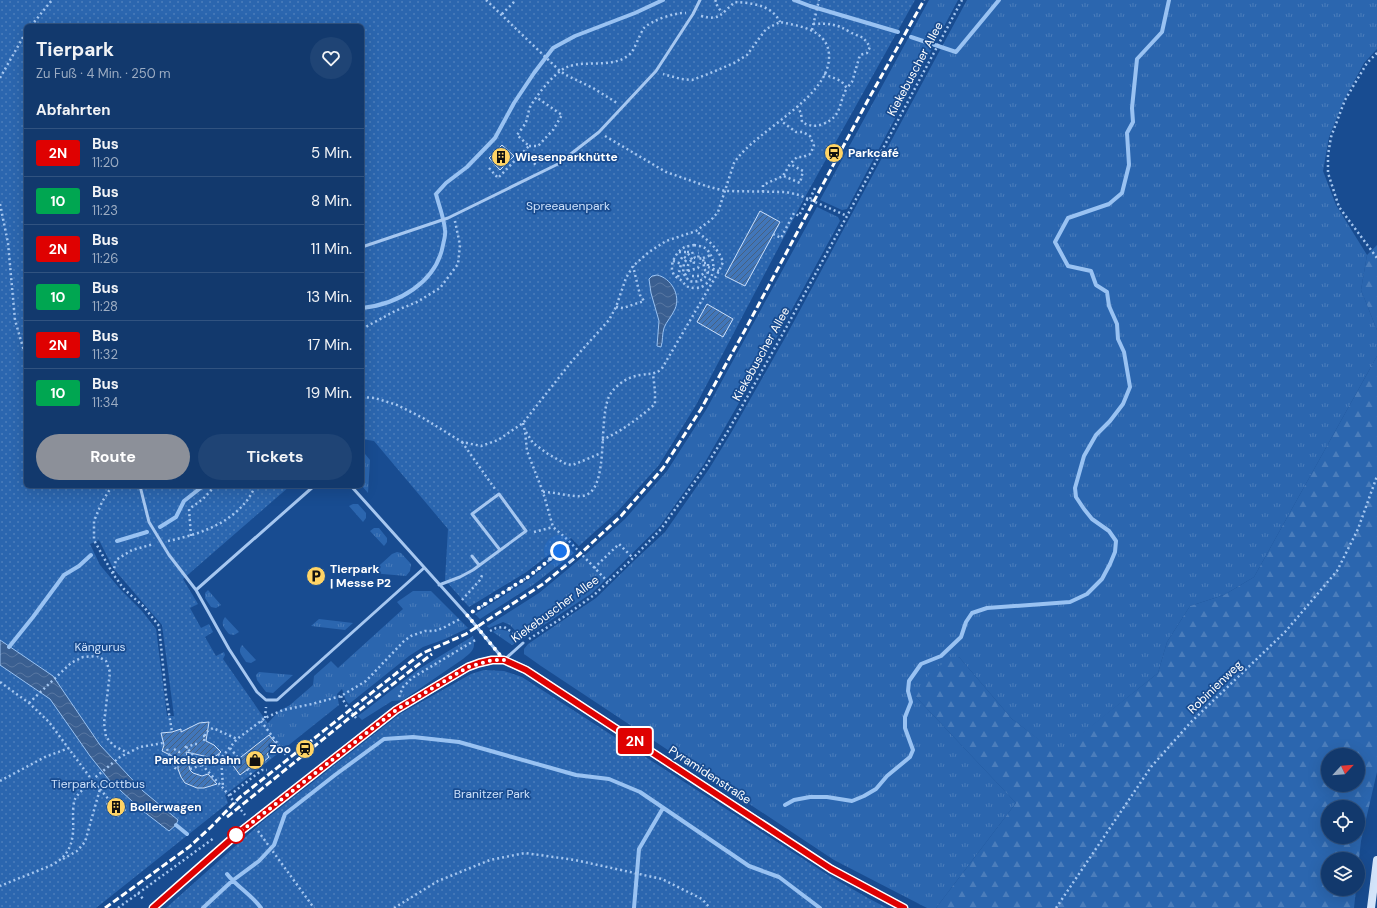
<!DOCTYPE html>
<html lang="de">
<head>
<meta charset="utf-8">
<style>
  :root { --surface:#12396d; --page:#1f4475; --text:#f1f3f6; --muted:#9cacc2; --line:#315380; --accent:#8c9099 }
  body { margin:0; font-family:"DM Sans",sans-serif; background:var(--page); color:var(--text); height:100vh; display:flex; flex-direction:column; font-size:15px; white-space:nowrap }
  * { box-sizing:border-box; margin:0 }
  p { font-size:13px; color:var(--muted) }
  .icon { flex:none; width:22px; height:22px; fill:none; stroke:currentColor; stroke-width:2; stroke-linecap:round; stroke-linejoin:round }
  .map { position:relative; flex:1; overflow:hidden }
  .sheet { position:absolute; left:24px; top:24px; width:340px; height:464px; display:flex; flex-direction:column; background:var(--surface); border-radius:6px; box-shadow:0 4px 16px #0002,0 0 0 1px var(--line) }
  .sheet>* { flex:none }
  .badge { padding:0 8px; border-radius:3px; font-size:14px; line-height:26px }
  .needle { width:26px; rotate:64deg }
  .controls { position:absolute; left:1321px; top:748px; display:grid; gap:8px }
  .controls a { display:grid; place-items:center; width:44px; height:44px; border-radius:50%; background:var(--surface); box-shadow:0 4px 16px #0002,0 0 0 1px var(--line); font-size:20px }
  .you { position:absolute; width:20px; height:20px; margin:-10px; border:3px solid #fff; border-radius:50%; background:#1a73e8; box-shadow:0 0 0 6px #1a73e833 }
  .map>.badge { position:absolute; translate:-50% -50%; box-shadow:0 0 0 2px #fff }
  h2 { padding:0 12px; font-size:15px; line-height:36px }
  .round { display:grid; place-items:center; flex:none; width:42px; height:42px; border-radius:21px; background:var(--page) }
  .overview { display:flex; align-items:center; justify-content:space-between; height:68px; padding:0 12px }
  h1 { font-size:19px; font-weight:700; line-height:30px }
  .button { display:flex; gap:8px; margin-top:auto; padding:8px 12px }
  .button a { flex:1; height:46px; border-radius:24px; background:var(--accent); color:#fff; font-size:16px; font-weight:700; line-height:46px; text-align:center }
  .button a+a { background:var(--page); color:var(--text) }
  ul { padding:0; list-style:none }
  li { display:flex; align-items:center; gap:12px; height:48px; padding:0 12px; border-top:1px solid var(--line) }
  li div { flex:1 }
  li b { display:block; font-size:15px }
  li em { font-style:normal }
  li .badge { min-width:44px; font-weight:700; text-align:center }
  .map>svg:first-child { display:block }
  .grass { fill:url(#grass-tufts) }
  .forest { fill:url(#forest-firs); fill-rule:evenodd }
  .park { fill:url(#park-dots); fill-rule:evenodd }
  .water { fill:url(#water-waves); stroke:#99c2f2 }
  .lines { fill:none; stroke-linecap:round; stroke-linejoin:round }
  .stream { stroke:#99c2f2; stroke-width:4 }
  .building { fill:url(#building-hatch); stroke:#cde1fb }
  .path { stroke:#a6c7f0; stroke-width:2.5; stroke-dasharray:2 3; stroke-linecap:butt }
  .lane { stroke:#a6c7f0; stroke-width:3 }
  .secondary { stroke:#d4e5fb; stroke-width:8 }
  .rail { stroke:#fff; stroke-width:3; stroke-dasharray:7 3; stroke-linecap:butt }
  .line-casing { stroke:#fff; stroke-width:9 }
  .line { stroke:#df0101; stroke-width:6 }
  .walk { stroke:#fff; stroke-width:4; stroke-dasharray:0 7.2 }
  .stop-dot { fill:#fff; stroke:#df0101; stroke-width:2 }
  .labels { text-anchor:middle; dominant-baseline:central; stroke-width:3.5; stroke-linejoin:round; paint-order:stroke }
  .street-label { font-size:12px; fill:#fff; stroke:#184c91 }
  .poi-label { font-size:12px; font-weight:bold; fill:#fff; stroke:#184c91; text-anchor:start }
  .park-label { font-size:12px; fill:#cde1fb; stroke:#184c91 }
</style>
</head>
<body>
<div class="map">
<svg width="1377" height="908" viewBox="0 0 1377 908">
  <defs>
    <pattern id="grass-tufts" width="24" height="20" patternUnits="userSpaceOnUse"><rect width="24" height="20" fill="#2b66af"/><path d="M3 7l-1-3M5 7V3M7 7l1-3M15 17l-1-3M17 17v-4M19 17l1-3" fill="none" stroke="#4b7dbb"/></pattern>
    <pattern id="forest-firs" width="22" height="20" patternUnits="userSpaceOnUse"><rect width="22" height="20" fill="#2b66af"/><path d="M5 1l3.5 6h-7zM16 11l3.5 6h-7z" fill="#4b7dbb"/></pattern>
    <pattern id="park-dots" width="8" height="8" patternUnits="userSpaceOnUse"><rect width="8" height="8" fill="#2b66af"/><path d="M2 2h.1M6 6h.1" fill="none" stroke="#4b7dbb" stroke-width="1.8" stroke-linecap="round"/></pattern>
    <pattern id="water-waves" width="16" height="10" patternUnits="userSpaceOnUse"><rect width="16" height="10" fill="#3a5f91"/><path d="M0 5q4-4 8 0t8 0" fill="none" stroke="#5877a2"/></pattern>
    <pattern id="building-hatch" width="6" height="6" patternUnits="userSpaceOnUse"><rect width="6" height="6" fill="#4176b9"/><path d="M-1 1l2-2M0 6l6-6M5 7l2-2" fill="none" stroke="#466182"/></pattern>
  </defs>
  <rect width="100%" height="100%" fill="#184c91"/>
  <path class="grass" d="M 929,0 L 958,0 L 847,209 L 842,210 L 820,200 Z
    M 967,0 L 1377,0 L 1377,49 L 1364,63 L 1344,100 L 1329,137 L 1323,171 L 1336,205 L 1367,255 L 1361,290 L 1377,330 L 1377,356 L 1254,577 L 1224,595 L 1190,606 L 1167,642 L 1158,673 L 1057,754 L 1012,719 L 959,657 L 916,697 L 1016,803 L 936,908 L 927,908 L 834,860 L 541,666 L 524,654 L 524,649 L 528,644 L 596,598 L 638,557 L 665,532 L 709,469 L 731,433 L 785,338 Z
    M 817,207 L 838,217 L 840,221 L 778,335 L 724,429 L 704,464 L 660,526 L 592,593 L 523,639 L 510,625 L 503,622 L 489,628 L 487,626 L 539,593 L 586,554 L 625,519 L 667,471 L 706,410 Z
    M 362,454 L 365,454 L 370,460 L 368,493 L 362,486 Z
    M 353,504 L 358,504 L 366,513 L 366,518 L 363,522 L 349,506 Z
    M 374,528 L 379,528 L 387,538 L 387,542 L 384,546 L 370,531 Z
    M 569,548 L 574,553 L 533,585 L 480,619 L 475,614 L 530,579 Z
    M 397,552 L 401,553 L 411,564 L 410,571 L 406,576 L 371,573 L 392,554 Z
    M 208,590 L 221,605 L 216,608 L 211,607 L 205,598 L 205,593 Z
    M 413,591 L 431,591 L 468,628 L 445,639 L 423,647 L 409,656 L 349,704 L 346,701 L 342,689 L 337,694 L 339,705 L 285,748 L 267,724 L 279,711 L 290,705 L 313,685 L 314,676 L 331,661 L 338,668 L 403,609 L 397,602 Z
    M 225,617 L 239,632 L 234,635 L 229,634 C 224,628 220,624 225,617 Z
    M 319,619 L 353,623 L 345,630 L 311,626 Z
    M 498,629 L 508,631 L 518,642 L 512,645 L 493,632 Z
    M 473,636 C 476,649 473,651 463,659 L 403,700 L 392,701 L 362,720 L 358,716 L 419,669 Z
    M 242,645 L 256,660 L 251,663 L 246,662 C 242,655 237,652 242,645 Z
    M 259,672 L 293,675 L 273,693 L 266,692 L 257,680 L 256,675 Z"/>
  <path class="forest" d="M 1377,245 L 1377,330 L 1361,290 L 1367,255 Z
    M 1377,356 L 1377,772 L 1361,841 L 1358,868 L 1358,859 L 1328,859 L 1328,889 L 1356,889 L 1354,908 L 936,908 L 1016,803 L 916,697 L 932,669 L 959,657 L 1012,719 L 1057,753 L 1158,673 L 1167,642 L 1190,606 L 1224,595 L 1254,577 ZM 1328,755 L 1358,755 L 1358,785 L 1328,785 ZM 1328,807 L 1358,807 L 1358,837 L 1328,837 Z"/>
  <path class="park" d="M 0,0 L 915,0 L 805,197 L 696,405 L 659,465 L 618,511 L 579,546 L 571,538 L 525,573 L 469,607 L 445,580 L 448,529 L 374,441 L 362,439 L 362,26 L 26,26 L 26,486 L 290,486 L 183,579 L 198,604 L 190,608 L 201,628 L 209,624 L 213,632 L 205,637 L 216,656 L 224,652 L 225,655 L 223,659 L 285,748 L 225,795 L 228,803 L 96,908 L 0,908 ZM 99,540 L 113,568 L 162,625 L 174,716 L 167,716 L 156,629 L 142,611 L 120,589 L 100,565 L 90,544 Z
    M 484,670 L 504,671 L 522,677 L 828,875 L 868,898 L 887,908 L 166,908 L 262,822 L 400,714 L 471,674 Z"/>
  <path class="water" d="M 657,275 C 671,278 681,295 675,309 C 672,316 666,322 664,328 C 662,334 663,341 661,347 L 657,346 L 659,321 L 651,293 L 649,279 L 652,276 Z
    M 0,640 L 53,676 L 100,745 L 143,791 L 178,820 L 176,825 L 169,831 L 143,811 L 110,781 L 90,756 L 50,699 L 0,665 Z"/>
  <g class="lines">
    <path class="stream" d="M 794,0 L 810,6 L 898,32
      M 911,37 L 956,52 L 999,0
      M 362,308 C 398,304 436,283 443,245 C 444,240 446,234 445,230 C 444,218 439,206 436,194 L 446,183 L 467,167 L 495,138 L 514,103 L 534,73 L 553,48 L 575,36 L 635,13 L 663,0
      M 160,527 L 176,517 L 184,501 L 203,486
      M 117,541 L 147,532
      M 9,647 L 33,617 L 64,575 L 79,566 L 91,555
      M 785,805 L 794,800 L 810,797 L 827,797 L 852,801 L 864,796 L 876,789 L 887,776 L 910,757 L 913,750 L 905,728 L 905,717 L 911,702 L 908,691 L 909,681 L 921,664 L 941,656 L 961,637 L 966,622 L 972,613 L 987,608 L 1070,602 L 1087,594 L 1102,579 L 1110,564 L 1115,552 L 1116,541 L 1109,531 L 1092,519 L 1084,509 L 1076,497 L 1075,488 L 1084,456 L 1096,435 L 1110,421 L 1123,404 L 1130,387 L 1124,352 L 1118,339 L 1117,324 L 1109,306 L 1107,292 L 1096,285 L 1091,271 L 1068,266 L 1055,242 L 1068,218 L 1109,204 L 1122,193 L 1129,165 L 1127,133 L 1133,122 L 1132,108 L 1137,59 L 1162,32 L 1169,0
      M 176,825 L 187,834
      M 227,874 C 237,887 252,895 261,908
      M 203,908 L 232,881 L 259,861 L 274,845 L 285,814 L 335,775 L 384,739 L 413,737 L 459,742 L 576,775 L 609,779 L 640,792 L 749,866 L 779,877 L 820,908
      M 634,908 L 639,849 L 663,808"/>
  </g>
  <path class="building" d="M 502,145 L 514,156 L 500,170 L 489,158 Z
    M 760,211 L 780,222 L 745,286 L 725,276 Z
    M 707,304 L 733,319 L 723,337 L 697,322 Z
    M 209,722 L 206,741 L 214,745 L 221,752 L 213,758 L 186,752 L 190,770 L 193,773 L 202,776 L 208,774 L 217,784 L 204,788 L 197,788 L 185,783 L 181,777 L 178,769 L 178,759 L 162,751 L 164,745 L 161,733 L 172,732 L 181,729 L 181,732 L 199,723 Z
    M 269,735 L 278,746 L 267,754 L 269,757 L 261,764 L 259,761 L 240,775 L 232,764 Z
    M 115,797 L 126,810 L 118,817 L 106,804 Z"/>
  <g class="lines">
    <path class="path" d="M 486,0 L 560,71 L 566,75 L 593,88 L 617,103
      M 716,0 L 715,2 L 722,13
      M 502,14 L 516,0
      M 701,16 C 721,21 720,14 735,2 C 752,3 772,5 780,22
      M 813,24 C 828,23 837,24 850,32 C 862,39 861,33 870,47 L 867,53 L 860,55 L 852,82 L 847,88
      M 31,26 L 52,0
      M 812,30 L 819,0
      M 1377,53 L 1367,63 L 1345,100 L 1331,137 L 1328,155 L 1328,173 L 1339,207 L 1377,258
      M 0,78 L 26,32
      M 797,106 L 801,113 L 802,122 C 809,126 815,127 823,124 C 843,116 838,103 847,88 L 841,81 L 824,74
      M 605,136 L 666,172 L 706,186 L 725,191 L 786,192 L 799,195 L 847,216
      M 529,146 L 538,146 L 553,130 L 562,115 L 536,97
      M 523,153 L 537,166
      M 489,168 L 498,178 L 529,146 L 517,135 C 520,131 524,126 526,122 C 528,117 528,112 530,107 C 537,95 548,81 559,72 C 577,56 609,71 629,55 C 635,50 639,35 644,28 C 650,21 676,12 686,13
      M 784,176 L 800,183 L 803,171 L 790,164
      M 763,192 L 763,185 L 783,176 L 790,164 L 797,157 L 803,157 L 810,154 L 814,146 L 810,136 L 803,132 L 796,132 L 781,121
      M 810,199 L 815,188 L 817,189
      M 0,204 L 8,243 L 15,320 L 26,358
      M 773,234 L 781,238 L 794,213 L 799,216 L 808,198
      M 694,245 C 698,246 702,246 705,248 C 719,258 715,288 695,288 C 688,288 686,286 682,281 C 680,279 677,278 675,276 C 667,267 676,251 685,247 C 687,246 691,246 694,245 Z
      M 679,252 L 687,252 L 694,262 L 693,266
      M 687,252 L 692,252 L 695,258 L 698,259
      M 703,258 L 711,255
      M 681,259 L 683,256 L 687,259 L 684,263 L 683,273 L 689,281 C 698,283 705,280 708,272 L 706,272 L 704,268 L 703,258 L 698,259 L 699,253 L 698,253
      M 673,261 L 682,264
      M 704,263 L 708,263 L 708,268
      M 708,267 L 719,271
      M 688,271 L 698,268 L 700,263
      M 685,275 L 688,271 C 687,267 688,262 692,260
      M 692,276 L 700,276 L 706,272
      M 678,277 L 681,264
      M 616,307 L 623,308 L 644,301 L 640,295 L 633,266
      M 362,329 L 395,311 L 417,302 L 440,288 L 458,264 L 460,245 L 455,221
      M 362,397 L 375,398 L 397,405 L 423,418 L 462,442 L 481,446 L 498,440 L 523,423 L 572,361 L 609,320 L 616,307 L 626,278 L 633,266 L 649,252 L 666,241 L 696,231 L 711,220 L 718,212 L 734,163 C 755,130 831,98 829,55 C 828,30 800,26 780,22 L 766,29 L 747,55 L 734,63 L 708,74 L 692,80 L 681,79 L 663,74
      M 523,423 L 525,431 L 527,451 L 543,492 L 553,527 L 568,540 L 608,582
      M 526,432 L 533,443 L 548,454 L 566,464 L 573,465 L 601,453
      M 602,440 C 622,431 639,418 655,404 L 655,391 L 653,374
      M 462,442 L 495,489
      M 112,486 L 102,502 L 94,521 L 94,540 L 113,574 L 124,589 L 144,607 L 159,626 L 166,695 L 172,732
      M 543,492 C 556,492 569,497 582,496 C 612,493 596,414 611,393 C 618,383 630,376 641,375 C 651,373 652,375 661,370 L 719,271 L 723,262 C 718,248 708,240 696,231
      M 534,532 L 553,527
      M 191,536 L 189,509 L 203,499 L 215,486
      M 168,541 C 196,535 225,526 244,504 C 249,499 252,492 256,486
      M 594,568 L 619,544 L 633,558
      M 113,573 L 116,560 L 132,550 L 154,544
      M 462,600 L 480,580 L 483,573
      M 473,612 L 528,577 L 571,543
      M 490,631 L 496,628 L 504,627 L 512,632 L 518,638
      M 529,639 L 565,616 L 594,595 L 633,558 L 661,529 L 706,466 L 728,431 L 781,337 L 847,216 L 962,0
      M 0,682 L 29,703 L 49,722 L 92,780 C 87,786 79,792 75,799 C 73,804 73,812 73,817 C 74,839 72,854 52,865 L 0,886
      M 341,696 L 347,707 L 356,718
      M 399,697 L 403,687 L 412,678 L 477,639
      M 29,703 L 71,663 L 83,657 L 97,656 L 106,661 L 110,672 L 104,723 L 106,737 L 114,746 L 128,753
      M 265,718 L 266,707
      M 261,721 L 286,755
      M 203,736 L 205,736 L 204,741
      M 205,736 L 206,732 L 213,728 L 237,739
      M 185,746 L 223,788 L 245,815
      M 186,748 L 194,744 L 200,744
      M 230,748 L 239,759
      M 167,749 L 175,768 L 178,769
      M 174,749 L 179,752 L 182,751
      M 218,754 L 221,758 L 223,787
      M 190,769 L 202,765 L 214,763 L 221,758 L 237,739 L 265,718 L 283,710 L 312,704 L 341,696 L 366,681 L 404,641 L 411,636 L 425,631 L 434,631 L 443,628 L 460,619
      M 247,769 L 253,777
      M 0,781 L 45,757 L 69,748
      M 100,789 L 110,801
      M 230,795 L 262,770 L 267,770
      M 258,831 L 314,908
      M 63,859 L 77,851 L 85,842 L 100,789 L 92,780 L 120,757 L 140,747 L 163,743
      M 138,893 L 144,900
      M 118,908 L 214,838
      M 394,908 L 438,881 L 490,860 L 525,853 L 575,860 L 662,879 L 702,899 L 710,908
      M 1056,908 L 1151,767 L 1191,722 L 1285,632 L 1337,571 L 1358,529 L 1377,476"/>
    <path class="lane" d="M 362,247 L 448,218 L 558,164 L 599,132 L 656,71 L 693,14 L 700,0
      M 140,486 L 149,522 L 169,555 L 196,590
      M 314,486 L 196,590 L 229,649 L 257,692 L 266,700 L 277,700 L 424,568
      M 351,486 L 467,615 L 504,660 L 523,643
      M 472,556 L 479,565
      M 439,585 L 460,577 L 473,570 L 526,531 L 499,494 L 472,514 L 500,550"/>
    <path class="secondary" d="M 153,908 L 236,835 L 396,710 L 468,667 L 479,663 L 492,660 L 504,660 L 526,670 L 831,869 L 904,908
      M 1371,908 L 1377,860"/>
    <path class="rail" d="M 227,817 L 348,719 L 432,654
      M 105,908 L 189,847 L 211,827 L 239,798 L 413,660 L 423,653 L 466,634 L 543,584 L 581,553 L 621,516 L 663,468 L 701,409 L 745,330 L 868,100 L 924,0"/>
  </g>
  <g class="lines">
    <defs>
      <path id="line" d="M 153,908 L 236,835 L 396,710 L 468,667 L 479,663 L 492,660 L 504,660 L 526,670 L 831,869 L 904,908"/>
    </defs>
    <use href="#line" class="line-casing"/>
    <use href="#line" class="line"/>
    <path class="walk" d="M 236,835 L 396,710 L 468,667 L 492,660 L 504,660 L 467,615 L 528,577 L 560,551"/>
  </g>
  <defs>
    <symbol id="station-disc" viewBox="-11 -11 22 22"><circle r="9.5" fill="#ffd465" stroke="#184c91"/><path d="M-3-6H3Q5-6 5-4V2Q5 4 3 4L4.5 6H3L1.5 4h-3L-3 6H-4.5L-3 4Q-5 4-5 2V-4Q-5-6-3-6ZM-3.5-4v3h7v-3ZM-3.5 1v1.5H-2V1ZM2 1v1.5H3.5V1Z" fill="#111"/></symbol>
    <symbol id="building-disc" viewBox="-11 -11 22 22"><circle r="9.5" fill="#ffd465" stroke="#184c91"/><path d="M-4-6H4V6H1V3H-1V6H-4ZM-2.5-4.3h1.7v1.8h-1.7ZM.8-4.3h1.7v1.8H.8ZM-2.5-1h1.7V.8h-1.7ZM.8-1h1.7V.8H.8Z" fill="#111"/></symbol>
    <symbol id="parking-disc" viewBox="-11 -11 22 22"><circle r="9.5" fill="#ffd465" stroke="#184c91"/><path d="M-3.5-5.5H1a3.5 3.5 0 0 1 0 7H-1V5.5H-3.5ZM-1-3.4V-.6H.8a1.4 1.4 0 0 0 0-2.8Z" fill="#111"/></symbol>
    <symbol id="shop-disc" viewBox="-11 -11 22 22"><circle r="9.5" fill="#ffd465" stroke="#184c91"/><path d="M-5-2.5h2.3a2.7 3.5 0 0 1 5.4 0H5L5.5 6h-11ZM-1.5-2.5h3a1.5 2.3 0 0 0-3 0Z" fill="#111"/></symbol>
  </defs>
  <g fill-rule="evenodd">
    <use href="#station-disc" x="823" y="142" width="22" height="22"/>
    <use href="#building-disc" x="490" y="146" width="22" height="22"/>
    <use href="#parking-disc" x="305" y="565" width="22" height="22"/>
    <use href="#station-disc" x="294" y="738" width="22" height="22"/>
    <use href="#shop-disc" x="244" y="749" width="22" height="22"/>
    <use href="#building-disc" x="105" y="796" width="22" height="22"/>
  </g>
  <circle class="stop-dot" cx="236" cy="835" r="8"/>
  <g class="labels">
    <g class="street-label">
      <text transform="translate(915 69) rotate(-62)">Kiekebuscher Allee</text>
      <text transform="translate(761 354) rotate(-61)">Kiekebuscher Allee</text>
      <text transform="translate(555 609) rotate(-36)">Kiekebuscher Allee</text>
      <text transform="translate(1215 687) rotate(-44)">Robinienweg</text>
      <text transform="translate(710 775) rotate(33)">Pyramidenstraße</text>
    </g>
    <g class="poi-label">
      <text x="848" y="153">Parkcafé</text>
      <text x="515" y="157">Wiesenparkhütte</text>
      <text x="330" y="569">Tierpark<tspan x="330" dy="14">| Messe P2</tspan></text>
      <text x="291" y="749" text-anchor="end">Zoo</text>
      <text x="241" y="760" text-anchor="end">Parkeisenbahn</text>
      <text x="130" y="807">Bollerwagen</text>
    </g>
    <g class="park-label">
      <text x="568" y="206">Spreeauenpark</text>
      <text x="100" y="647">Kängurus</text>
      <text x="98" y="784">Tierpark Cottbus</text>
      <text x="492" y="794">Branitzer Park</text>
    </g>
  </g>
</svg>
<div class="controls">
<a><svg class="needle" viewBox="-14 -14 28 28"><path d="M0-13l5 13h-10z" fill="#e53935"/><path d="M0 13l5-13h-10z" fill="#9cacc2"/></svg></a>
<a><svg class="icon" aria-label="locate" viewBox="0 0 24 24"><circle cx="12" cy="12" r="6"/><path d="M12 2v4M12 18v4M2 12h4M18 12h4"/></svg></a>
<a><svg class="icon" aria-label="layers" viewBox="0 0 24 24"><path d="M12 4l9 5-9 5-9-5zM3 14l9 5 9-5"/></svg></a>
</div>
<div class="you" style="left:560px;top:551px"></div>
<b class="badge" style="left:635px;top:741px;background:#df0101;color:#fff">2N</b>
<section class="sheet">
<div class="overview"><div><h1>Tierpark</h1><p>Zu Fuß · 4 Min. · 250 m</p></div><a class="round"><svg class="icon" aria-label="heart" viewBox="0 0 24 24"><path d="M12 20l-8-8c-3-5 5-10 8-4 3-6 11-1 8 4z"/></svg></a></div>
<h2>Abfahrten</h2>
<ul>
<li><span class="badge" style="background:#df0101;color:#fff">2N</span><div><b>Bus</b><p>11:20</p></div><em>5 Min.</em></li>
<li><span class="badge" style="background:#00a651;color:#fff">10</span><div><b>Bus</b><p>11:23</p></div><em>8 Min.</em></li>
<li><span class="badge" style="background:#df0101;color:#fff">2N</span><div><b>Bus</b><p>11:26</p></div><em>11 Min.</em></li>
<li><span class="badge" style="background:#00a651;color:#fff">10</span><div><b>Bus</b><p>11:28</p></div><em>13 Min.</em></li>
<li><span class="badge" style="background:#df0101;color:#fff">2N</span><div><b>Bus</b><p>11:32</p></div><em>17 Min.</em></li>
<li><span class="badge" style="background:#00a651;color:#fff">10</span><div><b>Bus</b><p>11:34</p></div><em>19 Min.</em></li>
</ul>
<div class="button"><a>Route</a><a>Tickets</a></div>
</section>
</div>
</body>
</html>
